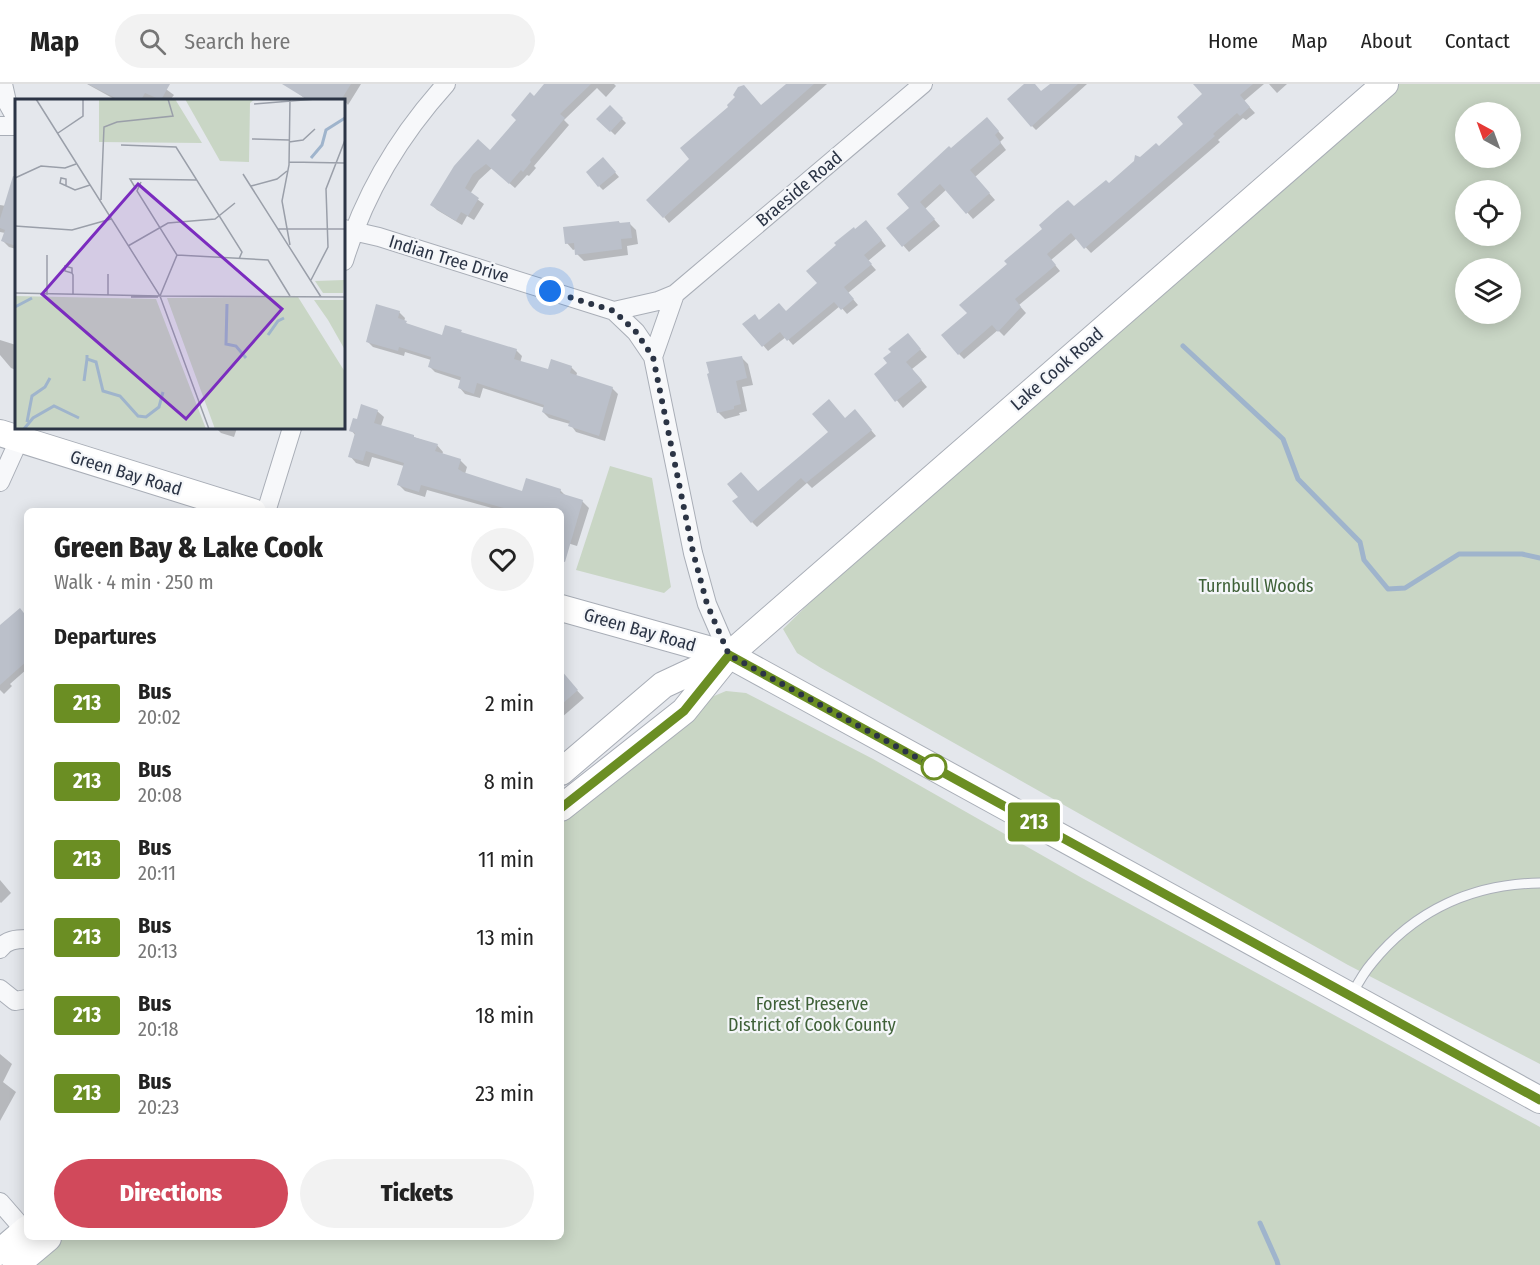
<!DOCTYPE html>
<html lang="en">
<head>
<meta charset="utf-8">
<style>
  :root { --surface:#fff; --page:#f2f2f2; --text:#222; --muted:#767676; --line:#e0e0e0; --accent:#d1495b }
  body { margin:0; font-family:"Fira Sans Condensed",sans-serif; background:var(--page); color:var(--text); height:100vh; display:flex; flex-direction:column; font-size:22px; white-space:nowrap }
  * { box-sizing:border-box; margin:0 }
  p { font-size:20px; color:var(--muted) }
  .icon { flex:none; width:33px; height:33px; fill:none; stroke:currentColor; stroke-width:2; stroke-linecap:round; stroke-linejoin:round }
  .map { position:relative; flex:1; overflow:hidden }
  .details { position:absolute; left:24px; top:424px; width:540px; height:732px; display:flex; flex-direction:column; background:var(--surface); border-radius:9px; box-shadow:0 3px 15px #0003 }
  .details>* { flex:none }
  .badge { padding:0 12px; border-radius:4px; font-size:21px; line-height:39px }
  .needle { width:39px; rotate:319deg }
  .fabs { position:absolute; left:1455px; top:18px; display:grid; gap:12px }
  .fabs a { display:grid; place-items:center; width:66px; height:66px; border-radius:50%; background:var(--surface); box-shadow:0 3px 15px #0003; font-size:30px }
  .you { position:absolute; width:30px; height:30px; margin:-15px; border:4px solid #fff; border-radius:50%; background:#1a73e8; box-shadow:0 0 0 9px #1a73e833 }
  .map>.badge { position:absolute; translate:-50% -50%; box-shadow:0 0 0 3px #fff }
  h2 { padding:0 30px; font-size:22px; line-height:54px }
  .round { display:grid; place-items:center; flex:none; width:63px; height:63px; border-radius:32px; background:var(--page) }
  .summary { display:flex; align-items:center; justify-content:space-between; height:102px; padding:0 30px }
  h1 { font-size:28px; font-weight:800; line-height:45px }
  .action { display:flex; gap:12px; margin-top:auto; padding:12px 30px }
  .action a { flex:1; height:69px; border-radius:36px; background:var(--accent); color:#fff; font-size:24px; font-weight:800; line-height:69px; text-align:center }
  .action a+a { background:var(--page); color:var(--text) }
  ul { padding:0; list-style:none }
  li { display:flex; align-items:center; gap:18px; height:78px; padding:0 30px }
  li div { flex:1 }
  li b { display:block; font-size:22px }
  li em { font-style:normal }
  li .badge { min-width:66px; font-weight:700; text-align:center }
  header { display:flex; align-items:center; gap:36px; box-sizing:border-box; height:84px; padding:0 30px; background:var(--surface); border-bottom:2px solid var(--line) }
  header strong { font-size:28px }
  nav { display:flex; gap:33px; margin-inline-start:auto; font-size:21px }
  .search { width:420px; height:54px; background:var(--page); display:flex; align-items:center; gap:15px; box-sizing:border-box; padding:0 21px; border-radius:33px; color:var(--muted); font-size:22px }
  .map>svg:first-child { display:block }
  .green { fill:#c9d6c5; fill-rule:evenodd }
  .shadow { fill:#0003 }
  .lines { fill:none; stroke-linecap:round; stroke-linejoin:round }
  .stream { stroke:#9fb4cc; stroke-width:5 }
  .building { fill:#bbc0ca }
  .lane-casing { stroke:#a9aeb7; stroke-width:11 }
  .street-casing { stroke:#a9aeb7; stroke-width:20 }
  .secondary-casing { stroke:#a9aeb7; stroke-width:28 }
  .lane { stroke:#f7f8fa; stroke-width:9 }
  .street { stroke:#f7f8fa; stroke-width:18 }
  .secondary { stroke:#fff; stroke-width:26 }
  .line-casing { stroke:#fff; stroke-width:14 }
  .line { stroke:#6b8e23; stroke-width:9 }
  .walk { stroke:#2b3445; stroke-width:6; stroke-dasharray:0 10.8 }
  .stop-dot { fill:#fff; stroke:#6b8e23; stroke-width:3 }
  .labels { text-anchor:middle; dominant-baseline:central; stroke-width:4.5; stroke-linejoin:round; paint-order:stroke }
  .street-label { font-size:18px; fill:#2b3445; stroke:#f4f6f9 }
  .park-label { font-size:18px; fill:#3f6138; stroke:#f4f6f9 }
  .inset-river { fill:none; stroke:#9fb4cc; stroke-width:3 }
  .inset-road { fill:none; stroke:#9a9fa9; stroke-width:1.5 }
  .view { fill:#7b2cbf; fill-opacity:0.15; stroke:#7b2cbf; stroke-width:3 }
  .inset-edge { fill:none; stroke:#2b3445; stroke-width:3 }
</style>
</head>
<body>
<header>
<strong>Map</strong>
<div class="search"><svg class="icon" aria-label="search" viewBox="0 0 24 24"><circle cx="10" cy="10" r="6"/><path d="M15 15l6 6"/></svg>Search here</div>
<nav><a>Home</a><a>Map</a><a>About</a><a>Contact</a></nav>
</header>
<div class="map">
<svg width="1540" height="1181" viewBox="0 0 1540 1181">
  <rect width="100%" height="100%" fill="#e4e7ec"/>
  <path class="green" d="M 1394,0 L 1540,0 L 1540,980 L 1348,881 L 821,584 L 797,569 L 783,545 L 835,494 ZM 1466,28 L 1510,28 L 1510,74 L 1466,74 ZM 1466,106 L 1510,106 L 1510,152 L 1466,152 ZM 1466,184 L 1510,184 L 1510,230 L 1466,230 Z
    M 610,382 L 652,394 L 671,503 L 664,509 L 576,486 Z
    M 726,607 L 746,609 L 873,675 L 1082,794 L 1540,1043 L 1540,1181 L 27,1181 L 59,1154 L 561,1154 L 561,738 L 707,615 Z"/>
  <path class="shadow" d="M 87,0 L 159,0 L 174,11 L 170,16 L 157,16 L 151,14 L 150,16 L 116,16 Z
    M 298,0 L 361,0 L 348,21 L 344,16 L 307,16 L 294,6 Z
    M 558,0 L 614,0 L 616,2 L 606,13 L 597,4 L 564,36 L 569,41 L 534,82 L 536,84 L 529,92 L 527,91 L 515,104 L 492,84 L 479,96 L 470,110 L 484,120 L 474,136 L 467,132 L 462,141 L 437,126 L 432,121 L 490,68 L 535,14 Z
    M 789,0 L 827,0 L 669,139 L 664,133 L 761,23 Z
    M 1026,0 L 1033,0 L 1042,9 L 1053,0 L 1087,0 L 1036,46 L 1032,42 Z
    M 1195,0 L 1264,0 L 1244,17 L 1255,29 L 1246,36 L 1243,34 L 1218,56 L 1220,58 L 1091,169 L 1077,154 L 1051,176 L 1060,187 L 1019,221 L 1026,229 L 1004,252 L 998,246 L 964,275 L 959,270 L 969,229 L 1074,124 L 1109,101 L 1140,75 L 1159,64 L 1185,41 L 1204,10 Z
    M 1269,0 L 1287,0 L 1277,9 Z
    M 610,23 L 626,39 L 615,51 L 598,35 Z
    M 993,41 L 1004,54 L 1000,58 L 1006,66 L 975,93 L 995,116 L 973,135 L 947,105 L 925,125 L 940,142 L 909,168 L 888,144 L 911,124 L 951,66 Z
    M 607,79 L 619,93 L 603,106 L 599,102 Z
    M 7,116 L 16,119 L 16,165 L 9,163 L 3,157 L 5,149 L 0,148 L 0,121 L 6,122 Z
    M 619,138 L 621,140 L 629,139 L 636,146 L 638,160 L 627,162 L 628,171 L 584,177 L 577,170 L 576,165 L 573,166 L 567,159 Z
    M 871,143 L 886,162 L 868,177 L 876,186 L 848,209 L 858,221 L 847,230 L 840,222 L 793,261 L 786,253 L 768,267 L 745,240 L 787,228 L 819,199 L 855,147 Z
    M 399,228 L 405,234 L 404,238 L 410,242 L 443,253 L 464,251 L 516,266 L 522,272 L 520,279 L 549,287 L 571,283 L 577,289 L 576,293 L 612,304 L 618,310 L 605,357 L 576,348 L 570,340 L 549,334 L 543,328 L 545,324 L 483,304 L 480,314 L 465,310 L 460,304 L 462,297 L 435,288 L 429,282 L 431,276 L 405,268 L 404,272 L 373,263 L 367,257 Z
    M 0,256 L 16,261 L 16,286 L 11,284 L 0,271 Z
    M 914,258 L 927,273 L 912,285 L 927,303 L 903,324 L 876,290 Z
    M 741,273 L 748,280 L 753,301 L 742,303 L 747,327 L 739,329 L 740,331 L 725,335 L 718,328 L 710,291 Z
    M 377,327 L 384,333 L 381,342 L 437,361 L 443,368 L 442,371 L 460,376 L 467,383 L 465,390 L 523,409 L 560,406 L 567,413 L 582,417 L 589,424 L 577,462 L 561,457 L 561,428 L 506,428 L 427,406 L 425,413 L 405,407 L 399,401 L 404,382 L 372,373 L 369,383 L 356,379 L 350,372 L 356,352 L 351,346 L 358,337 Z
    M 860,333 L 876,352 L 812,404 L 807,399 L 757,443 L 752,438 L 758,409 L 846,335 Z
    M 216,344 L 237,344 L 234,353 L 221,349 Z
    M 27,534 L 27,585 L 10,600 L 12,602 L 4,610 L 0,606 L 0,556 Z
    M 561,589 L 584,614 L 561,634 Z
    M 0,796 L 11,809 L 1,819 L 0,818 Z
    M 0,970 L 12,980 L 3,998 L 16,1008 L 0,1037 Z"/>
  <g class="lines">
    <path class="stream" d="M 1183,262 L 1283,355 L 1298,395 L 1360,458 L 1364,476 L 1388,505 L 1405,504 L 1459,470 L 1522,470 L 1540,474
      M 1260,1139 L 1277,1177 L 1278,1181"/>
  </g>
  <path class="building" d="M 88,0 L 170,0 L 161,16 L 145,9 L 141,16 L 119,16 Z
    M 282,0 L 351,0 L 341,16 L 308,16 Z
    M 544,0 L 591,0 L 560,30 L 565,34 L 530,76 L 531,78 L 523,88 L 521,86 L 509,100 L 486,80 L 473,90 L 465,104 L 479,114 L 468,132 L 461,128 L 456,137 L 430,121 L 454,82 L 478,55 L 490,66 L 516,36 L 511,31 L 530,8 L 534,12 Z
    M 786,0 L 814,0 L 663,134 L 646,116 L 689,75 L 680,64 L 728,23 L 727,21 L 735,13 L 733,11 L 738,3 L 744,1 L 761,21 Z
    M 1024,0 L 1035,0 L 1041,7 L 1050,0 L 1078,0 L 1031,43 L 1007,15 Z
    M 1193,0 L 1253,0 L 1240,11 L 1250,23 L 1240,32 L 1237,29 L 1213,50 L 1215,52 L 1084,165 L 1071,149 L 1047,170 L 1056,181 L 1015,215 L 1021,223 L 998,248 L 992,241 L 958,271 L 941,251 L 967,229 L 959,221 L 1007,180 L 1004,177 L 1042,145 L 1039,141 L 1057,125 L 1068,116 L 1074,122 L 1106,96 L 1109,99 L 1134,77 L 1135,71 L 1140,73 L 1156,59 L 1159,62 L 1183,40 L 1177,33 L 1202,10 Z
    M 610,21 L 623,34 L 610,48 L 596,35 Z
    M 987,33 L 999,47 L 995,51 L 1001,59 L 970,86 L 990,109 L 966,130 L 940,100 L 920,118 L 935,135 L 902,163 L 886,144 L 909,124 L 897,110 L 949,62 L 951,64 Z
    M 603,73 L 616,88 L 598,103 L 586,88 Z
    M 13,92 L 16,93 L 16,162 L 1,157 L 5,146 L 0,144 L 0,135 Z
    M 866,136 L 882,156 L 864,171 L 872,180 L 844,203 L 854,215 L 841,226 L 834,218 L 787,257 L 780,248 L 762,263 L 742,240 L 755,230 L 759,236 L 779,219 L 786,227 L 817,199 L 806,187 L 836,161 L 834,159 L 854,143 L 855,145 Z
    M 619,137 L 619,139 L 630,138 L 632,154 L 621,155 L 622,165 L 575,171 L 574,159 L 565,160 L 563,143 Z
    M 376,220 L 400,227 L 398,234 L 407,237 L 406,239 L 442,251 L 445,241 L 462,246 L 461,248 L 517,265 L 514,275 L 548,285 L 551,275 L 572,282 L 570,289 L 613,303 L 599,352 L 568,342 L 570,337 L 542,328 L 544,321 L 477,299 L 474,310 L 458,304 L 461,293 L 428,283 L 431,273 L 399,263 L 398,267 L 366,258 Z
    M 908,249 L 921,265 L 906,278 L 922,296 L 895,318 L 874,290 L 887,279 L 883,274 L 891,268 L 888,265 Z
    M 742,272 L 747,294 L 736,297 L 741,320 L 734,322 L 734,325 L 717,329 L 707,290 L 709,289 L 706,278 Z
    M 829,315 L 845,334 L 855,325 L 872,346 L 806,399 L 801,394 L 751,439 L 732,417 L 738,413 L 727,400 L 741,388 L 758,407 L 800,372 L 828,348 L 812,330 Z
    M 361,320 L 378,326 L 374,339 L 414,351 L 414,353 L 438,360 L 435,367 L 461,375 L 458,385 L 463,388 L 522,407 L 526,394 L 561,405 L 560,409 L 583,416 L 565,478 L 561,477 L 561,428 L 518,428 L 421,401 L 419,408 L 397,401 L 404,379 L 366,367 L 363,377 L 348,373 L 355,349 L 349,347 L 353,334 L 357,335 Z
    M 20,524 L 27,533 L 27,577 L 0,601 L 0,541 Z
    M 561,586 L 578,606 L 561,621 Z"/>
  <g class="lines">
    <defs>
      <path id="lane" d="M 1352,910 C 1358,899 1364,888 1372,879 C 1415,826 1473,800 1540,799"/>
      <path id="street" d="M 3,0 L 7,18 L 16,34
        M 0,42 L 16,42
        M 344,145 L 379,153 L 614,227 L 636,248 L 653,273 L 693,469 L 707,520 L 729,571
        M 344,177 C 364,110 400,51 446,0
        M 614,227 L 658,217 L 675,210 L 923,0
        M 653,273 L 675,210
        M 0,398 L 19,356
        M 266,428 L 292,344
        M 0,865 C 6,856 16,855 27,855
        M 0,905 L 15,917 L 27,915
        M 0,1118 L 27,1149"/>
      <path id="secondary" d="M 0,349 L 253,428
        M 561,524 L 729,571 L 1540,1016
        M 561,688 L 663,601 L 723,573
        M 561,724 L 684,627 L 729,571 L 1385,0
        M 0,1168 L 27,1145
        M 16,1181 L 48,1154"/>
    </defs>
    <use href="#lane" class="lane-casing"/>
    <use href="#street" class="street-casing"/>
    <use href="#secondary" class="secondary-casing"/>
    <use href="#lane" class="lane"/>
    <use href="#street" class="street"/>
    <use href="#secondary" class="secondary"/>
  </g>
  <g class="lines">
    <defs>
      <path id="line" d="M 561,724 L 684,627 L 729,571 L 1540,1016"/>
    </defs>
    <use href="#line" class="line-casing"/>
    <use href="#line" class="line"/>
    <path class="walk" d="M 550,207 L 614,227 L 636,248 L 653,273 L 693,468 L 707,520 L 729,571 L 934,683"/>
  </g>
  <circle class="stop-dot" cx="934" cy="683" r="12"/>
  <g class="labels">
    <g class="street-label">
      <text transform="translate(799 105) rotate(-40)">Braeside Road</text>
      <text transform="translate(449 175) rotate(17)">Indian Tree Drive</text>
      <text transform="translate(1057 285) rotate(-41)">Lake Cook Road</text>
      <text transform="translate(126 389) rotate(17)">Green Bay Road</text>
      <text transform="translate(640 546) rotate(16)">Green Bay Road</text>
    </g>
    <g class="park-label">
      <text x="1256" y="502">Turnbull Woods</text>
      <text x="812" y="920">Forest Preserve<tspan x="812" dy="21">District of Cook County</tspan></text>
    </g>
  </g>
  <g transform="translate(15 15)">
    <rect width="330" height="330" fill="#e4e7ec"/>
    <path d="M 84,0 L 160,0 L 187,44 L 84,43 ZM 170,0 L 240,0 L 235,4 L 234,63 L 205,62 ZM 329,181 L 328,194 L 308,194 L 300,182 ZM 0,197 L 141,200 L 191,330 L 0,330 ZM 283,198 L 330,273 L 330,330 L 200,330 L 152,199 ZM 299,201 L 330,201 L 330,251 L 313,221 Z" fill="#c9d6c5"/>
    <path class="inset-river" d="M 296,59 L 307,46 L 311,31 L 330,19M 212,205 L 211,245 L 221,247 L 231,259M 0,208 L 17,199M 253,236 L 263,222 L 269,219M 72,256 L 72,260 L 81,263 L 88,292 L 105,297 L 123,317 L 131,318 L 144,308 L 148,293M 69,282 L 72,260M 12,323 L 17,297 L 30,288 L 35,279M 9,330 L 18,319 L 39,307 L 64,319"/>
    <path class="inset-road" d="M 21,0 L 145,197 L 194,330M 275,0 L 274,66 L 267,102 L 275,146M 239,5 L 301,0M 43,34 L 68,17 L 68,0M 237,40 L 274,41M 274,43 L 288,41 L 300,30M 106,46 L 161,48 L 227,153 L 224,160M 274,63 L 330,64M 228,75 L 306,198M 0,79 L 26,67 L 50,69 L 61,65M 126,83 L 122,92 L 162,156 L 145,197 L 330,198M 51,87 L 51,80 L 46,79 L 45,84 L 60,91 L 75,86M 236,87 L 262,80 L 272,72M 121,90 L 115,80 L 182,81M 86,101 L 89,28 L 102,23 L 158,17 L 153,0M 0,127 L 57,131 L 96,120M 263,130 L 330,130M 113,147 L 153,124 L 200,120 L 220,104M 32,156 L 32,196M 162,156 L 253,161 L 275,197M 57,174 L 50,172 L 50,167 L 57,169 L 57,174 L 58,176 L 58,196M 93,175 L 93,196M 296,181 L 313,148 L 311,90 L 330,41M 0,194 L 145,197M 116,198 L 143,198"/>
    <path class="view" d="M 123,85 L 267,210 L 171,320 L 27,195 Z"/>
    <rect width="330" height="330" class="inset-edge"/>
  </g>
</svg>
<div class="fabs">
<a><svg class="needle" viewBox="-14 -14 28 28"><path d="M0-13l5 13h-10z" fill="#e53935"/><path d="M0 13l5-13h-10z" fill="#767676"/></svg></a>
<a><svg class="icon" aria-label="locate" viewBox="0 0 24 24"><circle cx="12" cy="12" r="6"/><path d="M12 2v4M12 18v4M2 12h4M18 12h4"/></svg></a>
<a><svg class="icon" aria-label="layers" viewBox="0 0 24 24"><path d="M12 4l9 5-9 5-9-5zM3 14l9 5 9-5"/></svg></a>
</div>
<div class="you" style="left:550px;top:207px"></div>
<b class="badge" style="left:1034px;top:738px;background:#6b8e23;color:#fff">213</b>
<section class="details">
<div class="summary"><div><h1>Green Bay &amp; Lake Cook</h1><p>Walk · 4 min · 250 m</p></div><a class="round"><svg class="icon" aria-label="heart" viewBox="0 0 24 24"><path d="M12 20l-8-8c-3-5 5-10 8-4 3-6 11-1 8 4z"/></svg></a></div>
<h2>Departures</h2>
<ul>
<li><span class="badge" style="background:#6b8e23;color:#fff">213</span><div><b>Bus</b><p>20:02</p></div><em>2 min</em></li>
<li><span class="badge" style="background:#6b8e23;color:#fff">213</span><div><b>Bus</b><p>20:08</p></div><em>8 min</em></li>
<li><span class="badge" style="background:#6b8e23;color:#fff">213</span><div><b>Bus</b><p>20:11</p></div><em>11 min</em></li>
<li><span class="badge" style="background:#6b8e23;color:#fff">213</span><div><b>Bus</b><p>20:13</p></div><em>13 min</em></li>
<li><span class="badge" style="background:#6b8e23;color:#fff">213</span><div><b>Bus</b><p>20:18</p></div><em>18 min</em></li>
<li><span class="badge" style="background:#6b8e23;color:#fff">213</span><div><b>Bus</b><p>20:23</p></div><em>23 min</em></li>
</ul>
<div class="action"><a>Directions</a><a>Tickets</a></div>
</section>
</div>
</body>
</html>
